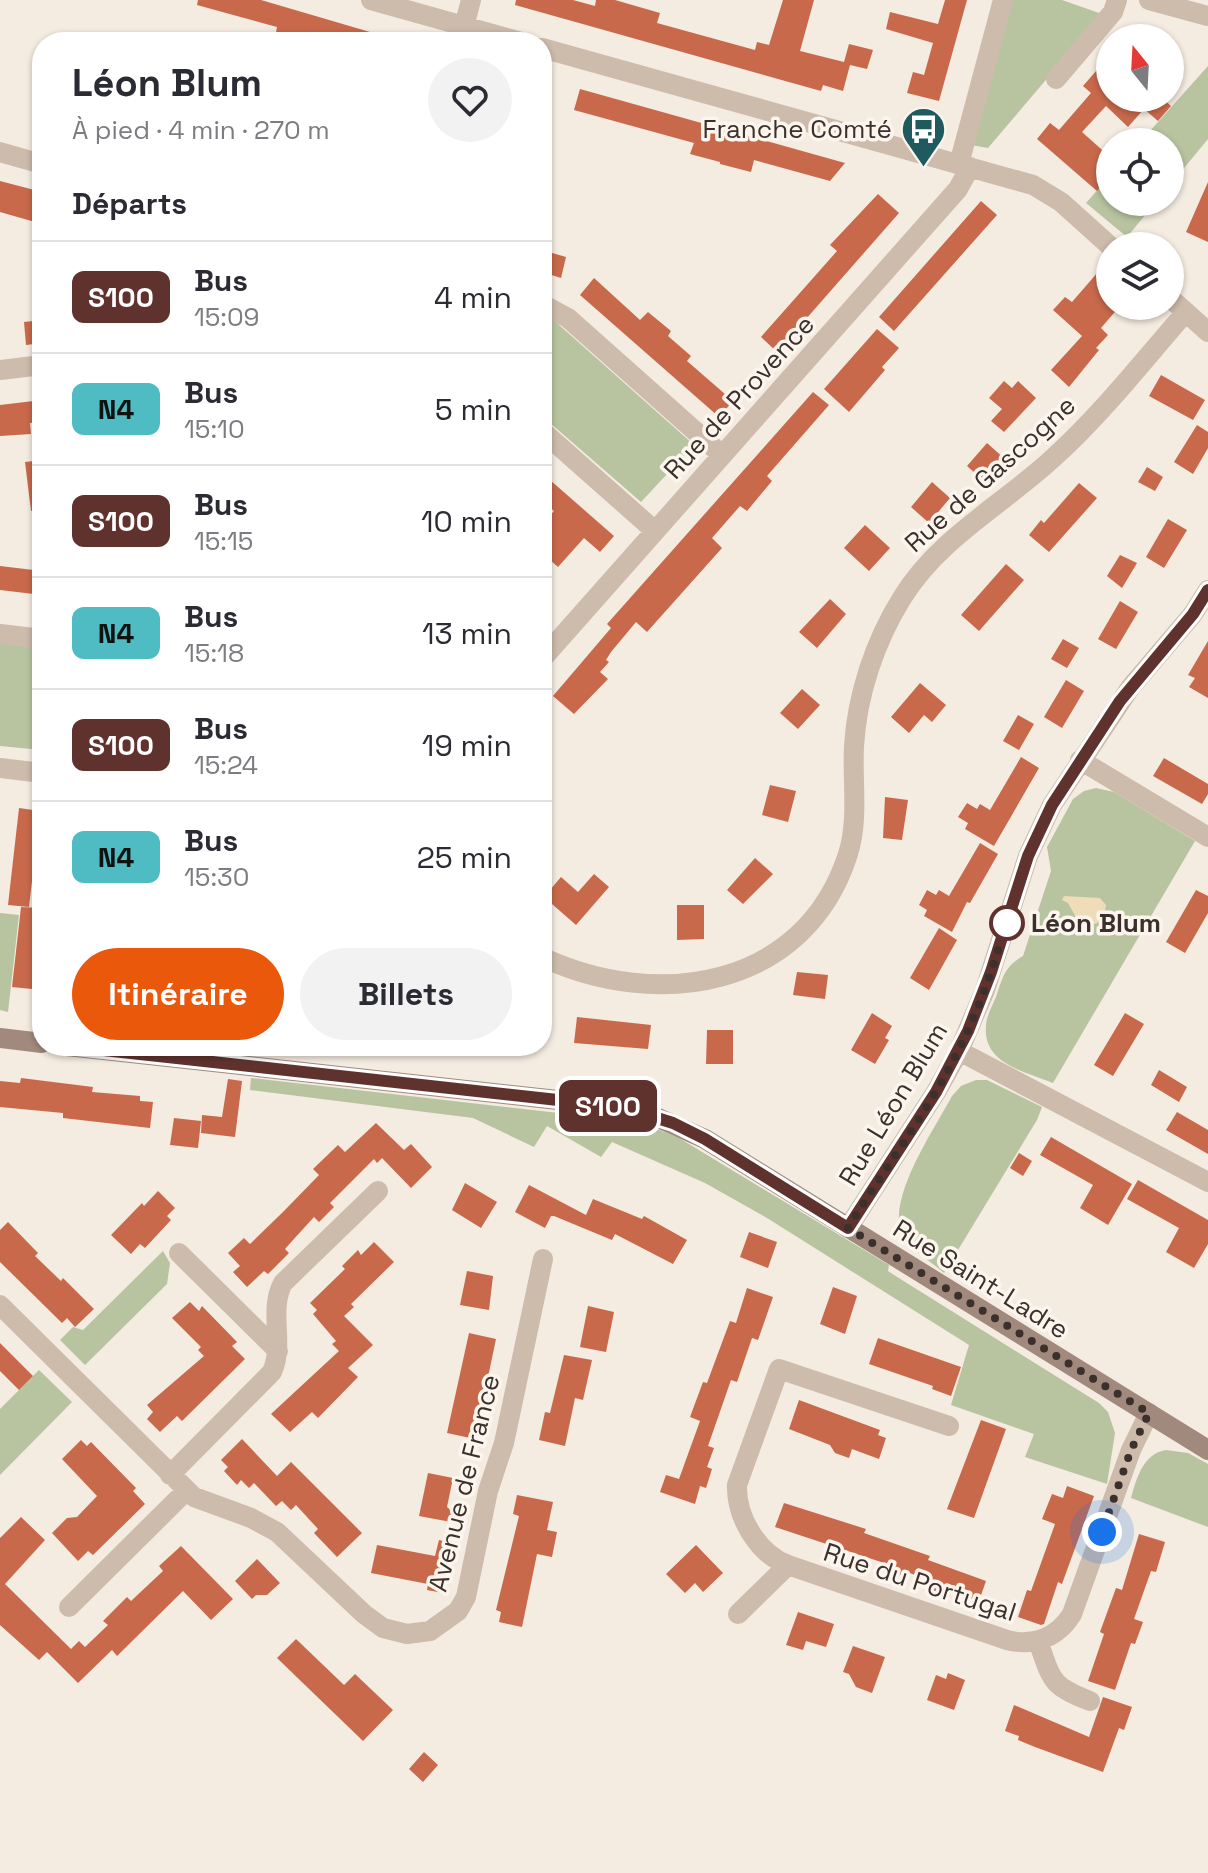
<!DOCTYPE html>
<html lang="fr">
<head>
<meta charset="utf-8">
<style>
  :root { --surface:#fff; --page:#f2f2f3; --text:#2b2b33; --muted:#7c7c81; --line:#e1e1e2; --accent:#ea580c }
  body { margin:0; font-family:"Space Grotesk",sans-serif; background:var(--page); color:var(--text); height:100vh; display:flex; flex-direction:column; font-size:30px; white-space:nowrap }
  * { box-sizing:border-box; margin:0 }
  p { font-size:26px; color:var(--muted) }
  .icon { flex:none; width:44px; height:44px; fill:none; stroke:currentColor; stroke-width:2; stroke-linecap:round; stroke-linejoin:round }
  .map { position:relative; flex:1; overflow:hidden }
  .side { position:absolute; left:32px; top:32px; width:520px; height:1024px; display:flex; flex-direction:column; background:var(--surface); border-radius:32px; box-shadow:0 2px 6px #0004 }
  .side>* { flex:none }
  .badge { padding:0 16px; border-radius:12px; font-size:28px; line-height:52px }
  .needle { width:52px; rotate:342deg }
  .buttons { position:absolute; left:1096px; top:24px; display:grid; gap:16px }
  .buttons a { display:grid; place-items:center; width:88px; height:88px; border-radius:50%; background:var(--surface); box-shadow:0 2px 6px #0004; font-size:40px }
  .you { position:absolute; width:40px; height:40px; margin:-20px; border:6px solid #fff; border-radius:50%; background:#1a73e8; box-shadow:0 0 0 12px #1a73e833 }
  .map>.badge { position:absolute; translate:-50% -50%; box-shadow:0 0 0 4px #fff }
  h2 { padding:0 40px; font-size:30px; line-height:72px }
  .round { display:grid; place-items:center; flex:none; width:84px; height:84px; border-radius:42px; background:var(--page) }
  .head { display:flex; align-items:center; justify-content:space-between; height:136px; padding:0 40px }
  h1 { font-size:38px; font-weight:700; line-height:60px }
  .button { display:flex; gap:16px; margin-top:auto; padding:16px 40px }
  .button a { flex:1; height:92px; border-radius:48px; background:var(--accent); color:#fff; font-size:32px; font-weight:700; line-height:92px; text-align:center }
  .button a+a { background:var(--page); color:var(--text) }
  ul { padding:0; list-style:none }
  li { display:flex; align-items:center; gap:24px; height:112px; padding:0 40px; border-top:2px solid var(--line) }
  li div { flex:1 }
  li b { display:block; font-size:30px }
  li em { font-style:normal }
  li .badge { min-width:88px; font-weight:700; text-align:center }
  .map>svg:first-child { display:block }
  .green { fill:#b8c4a0 }
  .sand { fill:#efdcb8 }
  .building { fill:#c8694b }
  .lines { fill:none; stroke-linecap:round; stroke-linejoin:round }
  .street { stroke:#cdbbac; stroke-width:20 }
  .secondary { stroke:#a18a7d; stroke-width:20 }
  .line-casing { stroke:#fff; stroke-width:18 }
  .line { stroke:#60322d; stroke-width:12 }
  .walk { stroke:#3b302b; stroke-width:8; stroke-dasharray:0 14.4 }
  .stop-dot { fill:#fff; stroke:#60322d; stroke-width:4 }
  .labels { text-anchor:middle; dominant-baseline:central; stroke-width:7; stroke-linejoin:round; paint-order:stroke }
  .poi-label { font-size:26px; fill:#3b302b; stroke:#fbf5ee; text-anchor:end }
  .street-label { font-size:26px; fill:#3b302b; stroke:#fbf5ee }
  .stop-label { font-size:26px; font-weight:bold; fill:#3b302b; stroke:#fbf5ee; text-anchor:start }
</style>
</head>
<body>
<div class="map">
<svg width="1208" height="1873" viewBox="0 0 1208 1873">
  <rect width="100%" height="100%" fill="#f4ebe1"/>
  <path class="green" d="M 1010,0 L 1062,0 L 1102,14 L 988,148 L 971,145 Z
    M 1208,66 L 1208,139 L 1170,185 L 1170,142 L 1140,142 Z
    M 1110,176 L 1110,202 L 1156,202 L 1127,237 L 1086,203 Z
    M 542,314 L 549,316 L 694,445 L 641,502 L 542,416 Z
    M 0,639 L 42,643 L 42,750 L 0,746 Z
    M 1096,788 L 1114,792 L 1195,841 L 1053,1083 C 1026,1072 983,1064 986,1027 C 986,1017 992,1006 996,997 C 1003,977 1004,967 1023,956 L 1051,871 L 1047,847 L 1073,799 L 1084,791 Z
    M 0,913 L 19,915 L 8,1012 L 0,1010 Z
    M 251,1078 L 621,1120 L 657,1129 L 679,1138 L 889,1265 L 888,1271 L 894,1275 L 1099,1403 L 1108,1412 L 1115,1433 L 1107,1484 L 1025,1457 L 1034,1434 L 951,1405 L 969,1345 L 767,1218 L 705,1183 L 612,1142 L 601,1157 L 547,1126 L 534,1147 L 473,1118 L 250,1090 Z
    M 976,1080 L 987,1080 L 1042,1107 L 1037,1120 L 944,1273 C 932,1262 909,1249 902,1234 C 886,1199 935,1128 952,1096 L 961,1086 Z
    M 163,1251 L 170,1263 L 167,1284 L 85,1365 L 60,1340 L 73,1327 L 83,1330 Z
    M 39,1370 L 72,1402 L 0,1475 L 0,1409 Z
    M 1166,1450 L 1188,1453 L 1208,1464 L 1208,1527 L 1131,1498 C 1137,1477 1143,1454 1166,1450 Z"/>
  <path class="sand" d="M 1064,896 L 1100,898 L 1106,905 L 1103,920 L 1095,924 L 1077,919 L 1068,903 L 1062,900 Z"/>
  <path class="building" d="M 198,0 L 261,0 L 387,37 L 387,42 L 288,42 L 275,38 L 277,27 L 197,5 Z
    M 516,0 L 573,0 L 595,6 L 596,0 L 615,0 L 660,13 L 657,23 L 755,50 L 757,42 L 769,45 L 783,0 L 814,0 L 800,51 L 844,62 L 849,44 L 873,50 L 867,69 L 850,65 L 843,91 L 823,85 L 821,91 L 515,5 Z
    M 945,0 L 967,0 L 939,101 L 907,93 L 913,72 L 924,75 L 933,43 L 886,29 L 890,12 L 938,24 Z
    M 1110,55 L 1110,98 L 1162,98 L 1171,106 L 1158,121 L 1144,109 L 1128,127 L 1106,106 L 1082,132 L 1110,157 L 1110,176 L 1097,191 L 1037,139 L 1050,123 L 1059,130 L 1091,93 L 1083,86 Z
    M 580,89 L 655,110 L 845,163 L 830,181 L 754,160 L 751,172 L 720,164 L 720,162 L 690,154 L 694,143 L 574,110 Z
    M 0,181 L 42,192 L 42,224 L 0,212 Z
    M 1208,182 L 1208,242 L 1186,232 Z
    M 878,194 L 899,213 L 777,352 L 761,337 L 837,251 L 830,245 Z
    M 981,201 L 997,215 L 894,331 L 879,317 Z
    M 542,250 L 566,257 L 561,278 L 542,272 Z
    M 1098,272 L 1110,283 L 1110,306 L 1120,306 L 1101,328 L 1108,335 L 1096,348 L 1099,350 L 1069,387 L 1051,370 L 1082,336 L 1053,310 L 1065,297 L 1072,302 Z
    M 594,278 L 640,320 L 648,312 L 671,331 L 668,336 L 691,356 L 687,361 L 733,401 L 719,417 L 580,295 Z
    M 42,320 L 42,343 L 26,345 L 24,322 Z
    M 877,329 L 899,348 L 882,367 L 885,370 L 849,412 L 824,389 Z
    M 1161,375 L 1205,400 L 1193,420 L 1149,396 Z
    M 1004,381 L 1012,388 L 1018,381 L 1036,398 L 1004,432 L 991,421 L 1002,409 L 989,398 Z
    M 813,392 L 829,405 L 767,476 L 772,481 L 747,511 L 740,506 L 712,538 L 722,548 L 647,632 L 636,622 L 611,652 L 606,660 L 609,662 L 600,672 L 608,679 L 574,714 L 553,696 L 611,628 L 607,624 Z
    M 42,400 L 42,422 L 30,423 L 31,434 L 0,436 L 0,405 Z
    M 1197,425 L 1208,432 L 1208,448 L 1193,474 L 1174,462 Z
    M 987,443 L 1005,459 L 985,482 L 967,466 Z
    M 42,460 L 42,510 L 31,511 L 25,462 Z
    M 1147,467 L 1163,477 L 1155,491 L 1138,482 Z
    M 542,473 L 614,536 L 600,552 L 584,538 L 558,567 L 542,553 L 542,525 L 554,511 L 542,501 Z
    M 932,482 L 950,498 L 929,523 L 911,507 Z
    M 1079,483 L 1097,498 L 1049,552 L 1029,535 L 1041,520 L 1044,523 Z
    M 1168,519 L 1187,530 L 1164,568 L 1146,557 Z
    M 865,525 L 890,548 L 869,571 L 844,548 Z
    M 1120,555 L 1137,563 L 1122,588 L 1107,576 Z
    M 1006,564 L 1024,580 L 979,631 L 961,615 Z
    M 0,566 L 42,571 L 42,595 L 0,590 Z
    M 830,599 L 846,614 L 817,648 L 799,632 Z
    M 1120,601 L 1138,612 L 1116,649 L 1098,639 Z
    M 1063,639 L 1079,648 L 1067,668 L 1051,659 Z
    M 1208,641 L 1208,698 L 1189,687 L 1195,678 L 1188,675 Z
    M 1066,680 L 1084,691 L 1062,728 L 1044,717 Z
    M 920,683 L 946,705 L 932,722 L 924,715 L 909,733 L 891,717 Z
    M 802,689 L 820,705 L 798,729 L 780,713 Z
    M 1018,715 L 1034,724 L 1019,750 L 1003,741 Z
    M 1021,757 L 1039,768 L 994,846 L 965,829 L 968,823 L 958,817 L 967,803 L 977,809 L 980,804 L 990,810 Z
    M 1164,758 L 1208,784 L 1208,794 L 1202,804 L 1153,776 Z
    M 770,785 L 796,791 L 788,822 L 762,815 Z
    M 885,797 L 908,800 L 902,840 L 883,838 Z
    M 19,808 L 40,811 L 29,907 L 8,905 Z
    M 980,843 L 998,854 L 970,903 L 967,902 L 952,932 L 924,916 L 927,910 L 919,905 L 927,890 L 936,895 L 939,890 L 949,896 Z
    M 755,858 L 773,874 L 743,904 L 727,890 Z
    M 594,874 L 609,887 L 576,925 L 544,897 L 561,877 L 578,892 Z
    M 1196,890 L 1208,896 L 1208,913 L 1185,953 L 1166,942 Z
    M 677,905 L 704,905 L 704,939 L 677,940 Z
    M 21,907 L 40,908 L 37,925 L 42,926 L 42,990 L 12,987 Z
    M 939,928 L 957,940 L 929,990 L 910,978 Z
    M 797,972 L 828,975 L 825,999 L 793,995 Z
    M 872,1013 L 892,1026 L 885,1038 L 889,1040 L 875,1064 L 851,1050 Z
    M 1125,1013 L 1144,1024 L 1113,1076 L 1094,1065 Z
    M 577,1017 L 651,1025 L 648,1049 L 574,1043 Z
    M 707,1030 L 733,1030 L 733,1064 L 706,1064 Z
    M 1159,1070 L 1187,1087 L 1179,1102 L 1151,1085 Z
    M 21,1078 L 93,1087 L 92,1092 L 140,1096 L 140,1101 L 153,1102 L 150,1128 L 63,1118 L 63,1113 L 0,1107 L 0,1081 L 20,1083 Z
    M 228,1079 L 242,1081 L 235,1137 L 201,1133 L 202,1115 L 222,1117 Z
    M 1177,1112 L 1208,1130 L 1208,1154 L 1166,1130 Z
    M 174,1118 L 201,1121 L 198,1148 L 170,1145 Z
    M 376,1123 L 404,1150 L 411,1144 L 432,1167 L 411,1188 L 382,1158 L 377,1163 L 374,1159 L 330,1203 L 334,1207 L 319,1222 L 314,1217 L 293,1240 L 285,1249 L 289,1253 L 268,1274 L 264,1271 L 247,1287 L 233,1272 L 240,1266 L 228,1253 L 244,1238 L 250,1244 L 283,1212 L 319,1175 L 313,1169 L 338,1145 L 345,1152 Z
    M 1051,1137 L 1132,1184 L 1108,1225 L 1080,1208 L 1093,1185 L 1040,1155 Z
    M 1019,1153 L 1032,1161 L 1023,1176 L 1010,1168 Z
    M 1138,1180 L 1208,1220 L 1208,1244 L 1194,1268 L 1166,1252 L 1179,1228 L 1127,1199 Z
    M 465,1183 L 497,1202 L 481,1228 L 452,1210 Z
    M 529,1185 L 586,1215 L 593,1199 L 642,1219 L 644,1216 L 687,1240 L 673,1264 L 615,1234 L 612,1240 L 554,1216 L 551,1216 L 545,1228 L 515,1212 Z
    M 158,1191 L 175,1208 L 167,1216 L 171,1220 L 145,1248 L 140,1244 L 131,1254 L 111,1235 L 142,1203 L 144,1206 Z
    M 8,1222 L 38,1253 L 35,1256 L 61,1281 L 63,1278 L 94,1309 L 75,1327 L 67,1318 L 62,1323 L 0,1262 L 0,1230 Z
    M 749,1232 L 777,1242 L 768,1268 L 740,1257 Z
    M 374,1242 L 394,1262 L 351,1304 L 354,1307 L 344,1316 L 373,1345 L 348,1368 L 358,1377 L 318,1418 L 312,1412 L 290,1432 L 271,1414 L 339,1351 L 332,1344 L 336,1341 L 313,1314 L 317,1310 L 310,1303 L 345,1269 L 342,1266 L 358,1250 L 361,1255 Z
    M 467,1271 L 493,1276 L 489,1310 L 460,1305 Z
    M 833,1287 L 857,1296 L 845,1334 L 820,1324 Z
    M 747,1288 L 773,1297 L 758,1340 L 752,1338 L 737,1382 L 731,1380 L 708,1446 L 714,1448 L 707,1467 L 712,1469 L 706,1488 L 700,1486 L 695,1504 L 660,1492 L 666,1475 L 679,1479 L 700,1421 L 690,1417 L 703,1382 L 707,1383 L 730,1321 L 736,1323 Z
    M 190,1302 L 199,1311 L 202,1306 L 237,1342 L 232,1346 L 245,1359 L 182,1421 L 177,1416 L 160,1432 L 147,1419 L 153,1412 L 147,1405 L 204,1356 L 198,1350 L 201,1347 L 172,1318 Z
    M 588,1306 L 614,1312 L 606,1352 L 580,1347 Z
    M 469,1333 L 496,1339 L 475,1439 L 447,1433 Z
    M 878,1338 L 961,1367 L 951,1396 L 932,1389 L 933,1386 L 869,1364 Z
    M 0,1343 L 33,1376 L 19,1390 L 0,1371 Z
    M 564,1355 L 592,1360 L 583,1400 L 575,1398 L 565,1446 L 539,1440 L 545,1412 L 550,1413 Z
    M 799,1400 L 880,1430 L 878,1435 L 886,1438 L 879,1459 L 852,1449 L 849,1458 L 835,1453 L 830,1445 L 789,1429 Z
    M 981,1420 L 1006,1429 L 974,1518 L 947,1509 Z
    M 242,1439 L 277,1476 L 291,1462 L 362,1533 L 337,1557 L 314,1533 L 318,1529 L 296,1505 L 291,1510 L 282,1501 L 276,1506 L 254,1483 L 249,1488 L 241,1480 L 237,1485 L 224,1471 L 228,1467 L 221,1460 Z
    M 81,1440 L 87,1446 L 91,1442 L 136,1488 L 133,1491 L 145,1504 L 93,1555 L 88,1551 L 78,1561 L 52,1533 L 67,1518 L 77,1517 L 97,1496 L 62,1459 Z
    M 428,1473 L 453,1478 L 447,1507 L 467,1525 L 419,1516 Z
    M 1067,1486 L 1094,1496 L 1062,1584 L 1058,1582 L 1044,1624 L 1041,1625 L 1018,1617 L 1027,1590 L 1031,1591 L 1055,1524 L 1042,1519 L 1052,1494 L 1063,1498 Z
    M 517,1495 L 553,1502 L 547,1530 L 557,1532 L 552,1557 L 537,1554 L 522,1627 L 499,1622 L 501,1612 L 496,1610 L 519,1516 L 513,1514 Z
    M 784,1503 L 866,1529 L 864,1533 L 930,1556 L 928,1560 L 986,1581 L 979,1601 L 951,1592 L 949,1597 L 930,1590 L 932,1582 L 905,1571 L 902,1576 L 882,1569 L 884,1563 L 775,1527 Z
    M 21,1517 L 45,1540 L 5,1584 L 71,1649 L 79,1641 L 85,1647 L 108,1625 L 103,1621 L 127,1597 L 131,1601 L 163,1571 L 159,1566 L 181,1546 L 233,1599 L 211,1620 L 183,1591 L 117,1656 L 112,1650 L 78,1683 L 47,1652 L 39,1660 L 0,1625 L 0,1538 Z
    M 1139,1534 L 1165,1542 L 1156,1572 L 1151,1571 L 1134,1619 L 1143,1622 L 1135,1644 L 1131,1643 L 1115,1690 L 1088,1681 L 1104,1634 L 1100,1632 L 1116,1588 L 1122,1590 Z
    M 439,1540 L 452,1543 L 443,1593 L 427,1590 L 428,1584 L 371,1573 L 377,1545 L 435,1556 Z
    M 696,1545 L 723,1573 L 703,1592 L 695,1583 L 685,1593 L 666,1574 Z
    M 257,1559 L 280,1583 L 267,1595 L 256,1595 L 252,1599 L 235,1581 Z
    M 798,1612 L 834,1624 L 826,1647 L 806,1641 L 803,1650 L 786,1645 Z
    M 296,1639 L 344,1685 L 355,1674 L 393,1710 L 363,1741 L 277,1658 Z
    M 853,1646 L 885,1657 L 872,1693 L 856,1687 L 849,1674 L 843,1672 Z
    M 948,1673 L 965,1680 L 954,1710 L 927,1700 L 936,1675 L 946,1679 Z
    M 1103,1697 L 1132,1707 L 1124,1730 L 1119,1728 L 1103,1772 L 1035,1747 L 1018,1740 L 1019,1736 L 1005,1731 L 1014,1705 L 1089,1737 Z
    M 424,1752 L 438,1765 L 423,1782 L 409,1769 Z"/>
  <g class="lines">
    <path class="street" d="M 371,0 L 521,42
      M 1149,0 L 1208,16
      M 460,42 L 471,0
      M 542,48 L 1033,185 L 1061,202 L 1110,246
      M 1056,79 L 1113,12 L 1117,0
      M 0,152 L 42,164
      M 959,164 L 1003,0
      M 1170,298 L 1208,332
      M 542,304 L 568,318 L 722,455
      M 0,370 L 42,365
      M 542,431 L 655,531
      M 0,634 L 42,639
      M 542,659 L 958,189 L 970,167
      M 1080,760 L 1208,837
      M 0,768 L 42,773
      M 542,957 C 657,1011 805,989 848,854 C 859,819 852,782 854,746 C 857,695 875,641 902,598 C 938,539 1002,505 1052,459 C 1101,415 1142,362 1186,312
      M 959,1051 L 1208,1182
      M 848,1228 L 936,1092 L 959,1051 L 985,990 L 1028,856 L 1052,805 L 1130,688 L 1193,614 L 1208,590
      M 179,1253 L 278,1351
      M 0,1305 L 194,1497 L 251,1518 L 277,1532 L 364,1614 L 383,1628 L 407,1634 L 430,1631 L 458,1611 L 466,1597 L 488,1491 L 504,1443 L 543,1259
      M 170,1475 L 272,1372 C 285,1343 268,1311 283,1283 L 378,1191
      M 788,1565 C 758,1554 736,1517 737,1485 L 779,1369 L 949,1426
      M 69,1607 L 186,1491
      M 738,1614 L 788,1565 L 1007,1640 C 1034,1647 1058,1637 1072,1614 L 1131,1450 L 1149,1413
      M 1038,1641 C 1052,1680 1050,1686 1090,1701"/>
    <path class="secondary" d="M 0,1038 L 42,1043
      M 67,1046 L 585,1103 L 656,1117 L 705,1139 L 1208,1450"/>
  </g>
  <g class="lines">
    <defs>
      <path id="line" d="M 67,1046 L 585,1103 L 638,1112 L 673,1123 L 705,1139 L 848,1228 L 936,1092 L 968,1031 L 991,972 L 1028,856 L 1052,805 L 1120,701 L 1193,614 L 1208,590"/>
    </defs>
    <use href="#line" class="line-casing"/>
    <use href="#line" class="line"/>
    <path class="walk" d="M 1007,923 L 1009,916 C 995,961 981,1006 959,1049 C 928,1112 885,1168 848,1228 L 1149,1413 L 1131,1450 L 1102,1532"/>
  </g>
  <defs>
    <symbol id="bus-pin" viewBox="-11 -11 22 30"><path d="M0 17L-7.5 6A9.5 9.5 0 1 1 7.5 6Z" fill="#1f5a5e" stroke="#fbf5ee"/><path d="M-5-6H5V4H4V6H2V4H-2V6H-4V4H-5ZM-3.5-4V0h7V-4ZM-3.5 1.2v1.5H-2V1.2ZM2 1.2v1.5H3.5V1.2Z" fill="#fff"/></symbol>
  </defs>
  <g fill-rule="evenodd">
    <use href="#bus-pin" x="898" y="104" width="51" height="69"/>
  </g>
  <circle class="stop-dot" cx="1007" cy="923" r="16"/>
  <g class="labels">
    <g class="poi-label">
      <text x="892" y="129">Franche Comté</text>
    </g>
    <g class="street-label">
      <text transform="translate(739 397) rotate(-48)">Rue de Provence</text>
      <text transform="translate(990 474) rotate(-42)">Rue de Gascogne</text>
      <text transform="translate(893 1104) rotate(-59)">Rue Léon Blum</text>
      <text transform="translate(981 1279) rotate(32)">Rue Saint-Ladre</text>
      <text transform="translate(464 1483) rotate(-76)">Avenue de France</text>
      <text transform="translate(920 1582) rotate(18)">Rue du Portugal</text>
    </g>
    <g class="stop-label">
      <text x="1031" y="923">Léon Blum</text>
    </g>
  </g>
</svg>
<div class="buttons">
<a><svg class="needle" viewBox="-14 -14 28 28"><path d="M0-13l5 13h-10z" fill="#e53935"/><path d="M0 13l5-13h-10z" fill="#7c7c81"/></svg></a>
<a><svg class="icon" aria-label="locate" viewBox="0 0 24 24"><circle cx="12" cy="12" r="6"/><path d="M12 2v4M12 18v4M2 12h4M18 12h4"/></svg></a>
<a><svg class="icon" aria-label="layers" viewBox="0 0 24 24"><path d="M12 4l9 5-9 5-9-5zM3 14l9 5 9-5"/></svg></a>
</div>
<div class="you" style="left:1102px;top:1532px"></div>
<b class="badge" style="left:608px;top:1106px;background:#60322d;color:#fff">S100</b>
<section class="side">
<div class="head"><div><h1>Léon Blum</h1><p>À pied · 4 min · 270 m</p></div><a class="round"><svg class="icon" aria-label="heart" viewBox="0 0 24 24"><path d="M12 20l-8-8c-3-5 5-10 8-4 3-6 11-1 8 4z"/></svg></a></div>
<h2>Départs</h2>
<ul>
<li><span class="badge" style="background:#60322d;color:#fff">S100</span><div><b>Bus</b><p>15:09</p></div><em>4 min</em></li>
<li><span class="badge" style="background:#4ebcc2;color:#111">N4</span><div><b>Bus</b><p>15:10</p></div><em>5 min</em></li>
<li><span class="badge" style="background:#60322d;color:#fff">S100</span><div><b>Bus</b><p>15:15</p></div><em>10 min</em></li>
<li><span class="badge" style="background:#4ebcc2;color:#111">N4</span><div><b>Bus</b><p>15:18</p></div><em>13 min</em></li>
<li><span class="badge" style="background:#60322d;color:#fff">S100</span><div><b>Bus</b><p>15:24</p></div><em>19 min</em></li>
<li><span class="badge" style="background:#4ebcc2;color:#111">N4</span><div><b>Bus</b><p>15:30</p></div><em>25 min</em></li>
</ul>
<div class="button"><a>Itinéraire</a><a>Billets</a></div>
</section>
</div>
</body>
</html>
